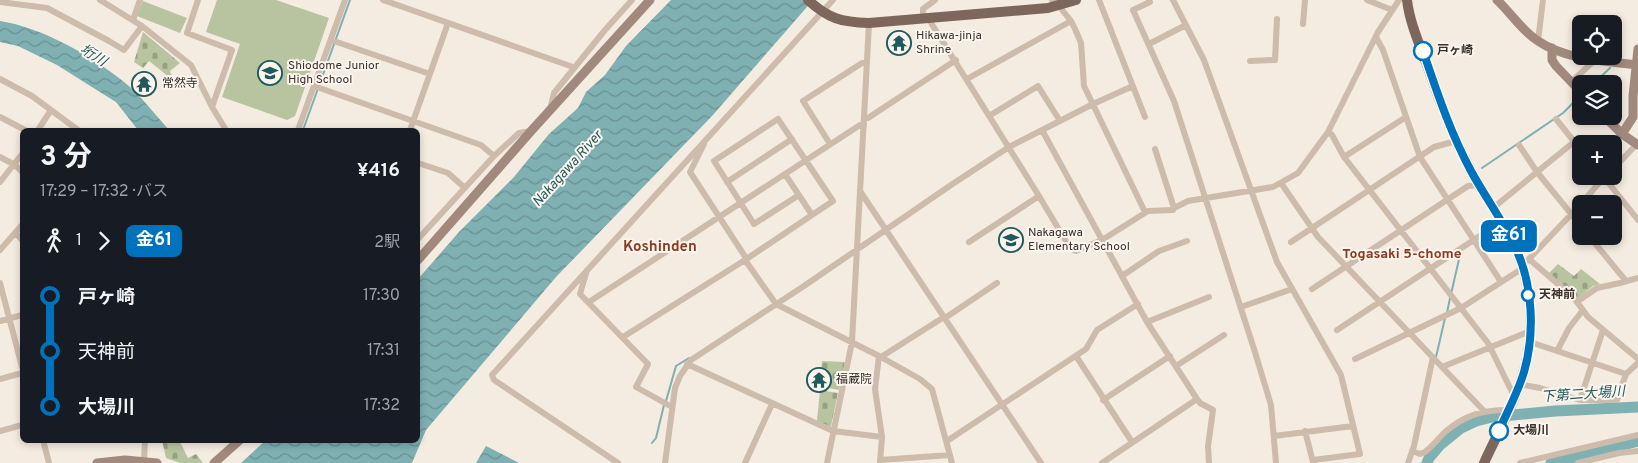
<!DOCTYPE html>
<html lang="ja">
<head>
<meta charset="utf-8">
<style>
  :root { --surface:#171b24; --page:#20242c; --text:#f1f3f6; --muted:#9ea1a6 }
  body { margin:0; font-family:Overpass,"Noto Sans JP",sans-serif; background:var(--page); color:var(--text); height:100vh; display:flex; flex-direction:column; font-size:19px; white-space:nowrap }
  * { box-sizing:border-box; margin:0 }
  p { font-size:16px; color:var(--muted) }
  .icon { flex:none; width:28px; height:28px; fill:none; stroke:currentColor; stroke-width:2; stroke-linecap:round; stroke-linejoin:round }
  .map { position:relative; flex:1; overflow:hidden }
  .drawer { position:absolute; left:20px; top:128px; width:400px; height:315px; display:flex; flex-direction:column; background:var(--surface); border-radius:8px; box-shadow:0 2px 8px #0003 }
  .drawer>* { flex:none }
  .badge { padding:0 10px; border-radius:8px; font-size:18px; line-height:32px }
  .fabs { position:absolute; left:1572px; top:15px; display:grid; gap:10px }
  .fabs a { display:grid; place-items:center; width:50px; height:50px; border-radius:8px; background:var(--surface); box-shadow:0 2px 8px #0003; font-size:25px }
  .map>.badge { position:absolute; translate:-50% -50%; box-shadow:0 0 0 2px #fff }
  .legs { display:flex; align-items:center; gap:8px; height:55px; padding:0 20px; font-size:16px }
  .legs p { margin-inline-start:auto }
  .head { display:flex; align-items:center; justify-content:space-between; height:85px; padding:0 20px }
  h1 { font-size:28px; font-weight:700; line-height:38px }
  ul { padding:0 20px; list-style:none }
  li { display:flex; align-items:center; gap:18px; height:55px; font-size:19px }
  li i { display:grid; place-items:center; width:8px; height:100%; margin:0 6px; background:currentColor }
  li i::after { content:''; width:12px; height:12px; margin:-6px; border:4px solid; border-radius:50%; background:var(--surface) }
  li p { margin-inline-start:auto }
  li:first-child i { background:linear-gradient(#0000 50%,currentColor 0) }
  li:last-child i { background:linear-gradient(currentColor 50%,#0000 0) }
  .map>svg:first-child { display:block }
  .grass { fill:#b8c4a0 }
  .cemetery { fill:url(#cemetery-stones) }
  .water { fill:url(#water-waves) }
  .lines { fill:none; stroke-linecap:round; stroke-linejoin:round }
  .stream { stroke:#7fb0b2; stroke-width:2 }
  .river { stroke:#7fb0b2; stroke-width:11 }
  .street { stroke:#cdbbac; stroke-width:6 }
  .secondary { stroke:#a18a7d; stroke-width:9 }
  .primary { stroke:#7d675c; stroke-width:10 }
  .line-1-casing { stroke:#fff; stroke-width:11 }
  .line-1 { stroke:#0072bc; stroke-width:8 }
  .stop-1-dot { fill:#fff; stroke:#0072bc; stroke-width:2.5 }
  .labels { text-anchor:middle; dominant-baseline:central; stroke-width:4; stroke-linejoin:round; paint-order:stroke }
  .poi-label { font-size:12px; fill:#3b302b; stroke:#fbf5ee; text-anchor:start }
  .stop-label { font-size:12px; font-weight:bold; fill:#3b302b; stroke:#fbf5ee; text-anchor:start }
  .water-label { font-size:14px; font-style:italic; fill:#1f5a5e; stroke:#fbf5ee }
  .neighbourhood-label { font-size:14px; font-weight:bold; fill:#8c3b22; stroke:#fbf5ee }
  .quarter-label { font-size:15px; font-weight:bold; fill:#8c3b22; stroke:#fbf5ee }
</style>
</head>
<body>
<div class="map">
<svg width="1638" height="463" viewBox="0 0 1638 463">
  <defs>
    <pattern id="cemetery-stones" width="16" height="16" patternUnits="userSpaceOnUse" patternTransform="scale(1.25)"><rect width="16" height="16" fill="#b8c4a0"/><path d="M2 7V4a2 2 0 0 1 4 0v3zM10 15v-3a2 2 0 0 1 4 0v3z" fill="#97a083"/></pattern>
    <pattern id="water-waves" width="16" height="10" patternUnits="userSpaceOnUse" patternTransform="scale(1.25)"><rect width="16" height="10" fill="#7fb0b2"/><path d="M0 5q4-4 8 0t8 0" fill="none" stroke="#699091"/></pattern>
  </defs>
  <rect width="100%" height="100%" fill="#f4ebe1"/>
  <path class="grass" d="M 217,0 L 276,0 L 329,18 L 295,116 L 287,120 L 222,97 L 240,44 L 206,32 Z
    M 143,1 L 187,18 L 180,33 L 137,16 Z"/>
  <path class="cemetery" d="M 143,32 L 180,63 L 170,71 L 172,76 L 169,77 L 149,61 L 143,68 L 134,62 Z
    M 1558,264 L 1574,276 L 1581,269 L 1600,284 L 1593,286 L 1578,298 L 1549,273 Z
    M 822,361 L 845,362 L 839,390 L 829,388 L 830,382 L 827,381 L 827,372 L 821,371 Z
    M 820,390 L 838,393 L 831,426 L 830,427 L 817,421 Z
    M 162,440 L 179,440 L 188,458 L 196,454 L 203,463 L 180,463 L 166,458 Z"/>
  <path class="water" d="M 671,0 L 813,0 L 712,116 L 556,277 L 426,430 L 412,463 L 241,463 L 266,440 L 418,440 L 418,279 L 459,232 L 514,177 L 549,134 L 578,108 L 586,92 L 605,75 L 626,46 Z
    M 0,21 C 41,27 92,56 124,82 C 140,94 155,115 169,130 L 138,130 L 116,102 L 103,94 L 57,65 L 18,46 L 0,42 Z
    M 486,446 L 519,463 L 476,463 Z"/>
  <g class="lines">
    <path class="stream" d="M 1593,84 L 1610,68
      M 303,130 L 350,0
      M 1482,168 L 1563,113 L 1581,95
      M 1451,294 L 1460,255
      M 1447,313 L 1450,298
      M 1436,357 L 1445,318
      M 666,401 L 676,366 L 689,358
      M 652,443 L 656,438 L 664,405"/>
    <path class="river" d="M 1427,463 L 1429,458 L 1440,445 L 1461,428 L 1476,421 L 1492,417 L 1555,411 L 1638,407
      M 1551,463 L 1638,441"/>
    <path class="street" d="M 100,0 L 142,26 L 191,65 L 212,107 L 226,130
      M 198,0 L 187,33 L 232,50 L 212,107
      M 383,0 L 573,67
      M 1052,0 L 1059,6 L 1071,21 L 1075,29 L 1081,43 L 1084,86 L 1145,212
      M 1099,0 L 1145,117
      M 1149,0 L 1150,2 L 1133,10 L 1174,101 L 1254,349 L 1271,405 L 1276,463
      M 1173,0 L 1204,60 L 1277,262 L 1341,375 L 1360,454 L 1313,460
      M 1367,0 L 1392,10
      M 0,2 L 47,8 L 109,41 L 124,50 L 142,26
      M 923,18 L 923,9 L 935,0
      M 928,18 L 1039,196 L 1070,248 L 1076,251 L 1102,240 L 1148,211 L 1173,210 L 1174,208 L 1188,201 L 1273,187 L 1298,173 L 1328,132 L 1378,32 L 1399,0
      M 133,20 L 140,0
      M 1303,24 L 1305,0
      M 1376,37 L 1383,50 L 1420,157 L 1501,282
      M 331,40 L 430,74
      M 1538,41 L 1543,0
      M 1149,44 L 1186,25
      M 1250,61 L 1275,60 L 1277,19
      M 0,79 L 32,96 L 78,130
      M 967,79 L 1071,21
      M 1571,82 L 1595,60
      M 314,86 L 481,145 L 494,156
      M 550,110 L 554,93 L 605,30 L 632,0
      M 989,116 L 1038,86 L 1060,121
      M 0,117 L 25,130
      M 864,118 L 868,118 L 956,60
      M 1556,119 L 1581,150
      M 38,130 L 51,110
      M 298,130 L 345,0
      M 410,130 L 448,23
      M 1042,130 L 1147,322 L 1197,399 L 1200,403 L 1213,410 L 1208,446 L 1209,463
      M 1328,132 L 1332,135 L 1344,157 L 1488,343 L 1514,396
      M 704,144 L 690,172 L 746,258
      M 830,144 L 803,101 L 862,63 L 867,63
      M 1519,145 L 1537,172 L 1581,226
      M 1155,149 L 1174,208
      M 0,157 L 15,165 L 22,172
      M 1344,157 L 1406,117
      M 418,163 L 448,173 L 465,188
      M 1614,168 L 1637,144
      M 1603,176 L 1638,220
      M 0,182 L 22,154
      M 727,182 L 792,139
      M 1281,183 L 1318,237 L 1484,411
      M 860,191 L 1041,463
      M 799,195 L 754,224 L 714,161 L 778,119 L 833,201 L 812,215
      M 1581,204 L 1605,176
      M 1493,208 L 1575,141
      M 16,233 L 22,240
      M 1589,236 L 1626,281
      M 418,239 L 494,156 L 519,133 L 531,131
      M 969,242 L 1039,196
      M 1291,242 L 1434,147 L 1456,141
      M 0,250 L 22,225
      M 1529,259 L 1574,298 L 1588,317 L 1638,359
      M 745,260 L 776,304 L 879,356 L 920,379 L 932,389 L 952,463
      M 1527,261 L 1581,204
      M 587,270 L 580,294 L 648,364 L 636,387 L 672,407
      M 1122,276 L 1159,251 L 1187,241
      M 0,283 L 22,367
      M 1312,289 L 1468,186 L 1479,185
      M 1578,301 L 1597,288 L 1620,283 L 1638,278
      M 589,302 L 860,125 L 864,125
      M 1241,307 L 1292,289
      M 945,318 L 997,283
      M 0,321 L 22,315
      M 1147,322 L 1209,297
      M 1337,330 L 1501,222
      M 623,337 L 745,260 L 812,215 L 785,174
      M 1530,342 L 1626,374 L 1638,363
      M 1557,351 L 1569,328 L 1583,310
      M 879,356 L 875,389 L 882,437 L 880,463
      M 1076,356 L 1132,442
      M 881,357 L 944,317
      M 1355,359 L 1461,308 L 1523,268
      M 687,364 L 833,431 L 882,437
      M 1176,366 L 1224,335
      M 1442,367 L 1530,331
      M 0,379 L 22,373
      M 1519,384 L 1540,388 L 1580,400 L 1617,400 L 1626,374
      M 1103,400 L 1170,356
      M 1580,400 L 1603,330
      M 0,431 L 22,425
      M 1305,431 L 1313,462
      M 1274,436 L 1353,426
      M 43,440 L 49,463
      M 947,441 L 1086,349 L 1097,330 L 1138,304
      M 1412,451 L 1420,454 L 1425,452 C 1433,446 1438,439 1445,432 C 1465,415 1482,410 1508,410
      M 880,460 L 950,455
      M 144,461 L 145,440
      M 618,463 L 494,380 L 492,375 L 833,0
      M 665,463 L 675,388 L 680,376 L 691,360 L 804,286 L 951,185 L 1009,147 L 1093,104 L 1133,86
      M 745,463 L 772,404
      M 827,463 L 852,342 L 869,23
      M 1102,463 L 1197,399
      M 1408,463 L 1414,446 L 1433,357
      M 1520,463 L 1638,435
      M 1578,463 L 1619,453 L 1638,451"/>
    <path class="secondary" d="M 1497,0 C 1511,13 1522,31 1538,41 C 1566,60 1606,61 1638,65
      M 1552,48 L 1552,60 L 1556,66 L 1581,92
      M 1604,116 L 1622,134 L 1638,145
      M 1622,134 L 1633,117 L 1633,96 L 1638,49
      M 418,260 L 532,130 L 650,0
      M 97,463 L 125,460 L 157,463
      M 214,463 L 240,440"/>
    <path class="primary" d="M 808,0 C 829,19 841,22 869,23 L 1048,8 L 1076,0
      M 1407,0 C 1410,26 1423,52 1431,76 C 1442,109 1455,140 1471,171 C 1485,197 1504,222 1516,249 C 1530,280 1534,321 1528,354 C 1521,392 1500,428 1484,463"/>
  </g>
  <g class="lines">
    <defs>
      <path id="line-1" d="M 1423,51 C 1437,92 1450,132 1471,171 C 1485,197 1504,222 1516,249 C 1533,285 1535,334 1524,372 C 1518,392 1507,412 1499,431"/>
    </defs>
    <use href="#line-1" class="line-1-casing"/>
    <use href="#line-1" class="line-1"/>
  </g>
  <defs>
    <symbol id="temple-ring" viewBox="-11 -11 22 22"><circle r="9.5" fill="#fbf5ee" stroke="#1f5a5e" stroke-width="1.5"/><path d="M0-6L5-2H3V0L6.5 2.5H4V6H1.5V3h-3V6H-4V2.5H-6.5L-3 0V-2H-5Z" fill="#1f5a5e"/></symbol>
    <symbol id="school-ring" viewBox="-11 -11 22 22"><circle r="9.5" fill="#fbf5ee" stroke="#1f5a5e" stroke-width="1.5"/><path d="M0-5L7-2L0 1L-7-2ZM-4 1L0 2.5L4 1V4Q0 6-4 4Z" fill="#1f5a5e"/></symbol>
  </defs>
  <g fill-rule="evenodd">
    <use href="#temple-ring" x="885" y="29" width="28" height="28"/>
    <use href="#school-ring" x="256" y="59" width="28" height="28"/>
    <use href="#temple-ring" x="130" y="70" width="28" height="28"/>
    <use href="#school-ring" x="997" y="226" width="28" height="28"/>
    <use href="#temple-ring" x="805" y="366" width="28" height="28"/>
  </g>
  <g class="stop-1-dot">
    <circle cx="1423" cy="51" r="9"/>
    <circle cx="1528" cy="295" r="6"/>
    <circle cx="1499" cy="431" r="9"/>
  </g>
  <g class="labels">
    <g class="poi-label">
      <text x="916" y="36">Hikawa-jinja<tspan x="916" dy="14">Shrine</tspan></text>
      <text x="288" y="66">Shiodome Junior<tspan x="288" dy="14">High School</tspan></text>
      <text x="162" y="84">常然寺</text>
      <text x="1028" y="233">Nakagawa<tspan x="1028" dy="14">Elementary School</tspan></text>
      <text x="836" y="380">福蔵院</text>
    </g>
    <g class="stop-label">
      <text x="1437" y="51">戸ヶ崎</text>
      <text x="1539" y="295">天神前</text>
      <text x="1513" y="431">大場川</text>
    </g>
    <g class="water-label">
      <text transform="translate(93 56) rotate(32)">垳川</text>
      <text transform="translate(568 169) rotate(-48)">Nakagawa River</text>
      <text transform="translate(1583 395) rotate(-4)">下第二大場川</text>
    </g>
    <g class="neighbourhood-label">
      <text x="1402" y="254">Togasaki 5-chome</text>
    </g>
    <g class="quarter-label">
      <text x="660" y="247">Koshinden</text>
    </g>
  </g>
</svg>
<div class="fabs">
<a><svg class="icon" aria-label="locate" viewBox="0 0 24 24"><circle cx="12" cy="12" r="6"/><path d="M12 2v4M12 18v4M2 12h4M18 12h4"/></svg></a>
<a><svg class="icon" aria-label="layers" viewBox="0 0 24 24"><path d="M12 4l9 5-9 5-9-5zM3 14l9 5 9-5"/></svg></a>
<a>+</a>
<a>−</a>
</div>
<b class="badge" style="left:1509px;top:236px;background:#0072bc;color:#fff">金61</b>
<section class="drawer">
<div class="head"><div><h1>3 分</h1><p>17:29 – 17:32 · バス</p></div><b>¥416</b></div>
<div class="legs"><svg class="icon" aria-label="walk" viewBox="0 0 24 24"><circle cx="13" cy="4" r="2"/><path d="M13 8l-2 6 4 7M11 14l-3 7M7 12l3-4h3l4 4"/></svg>1<svg class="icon" aria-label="forward" viewBox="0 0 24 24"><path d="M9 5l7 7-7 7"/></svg><b class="badge" style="background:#0072bc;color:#fff">金61</b><p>2駅</p></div>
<ul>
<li><i style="color:#0072bc"></i><b>戸ヶ崎</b><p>17:30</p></li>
<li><i style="color:#0072bc"></i><span>天神前</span><p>17:31</p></li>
<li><i style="color:#0072bc"></i><b>大場川</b><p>17:32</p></li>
</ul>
</section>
</div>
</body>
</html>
